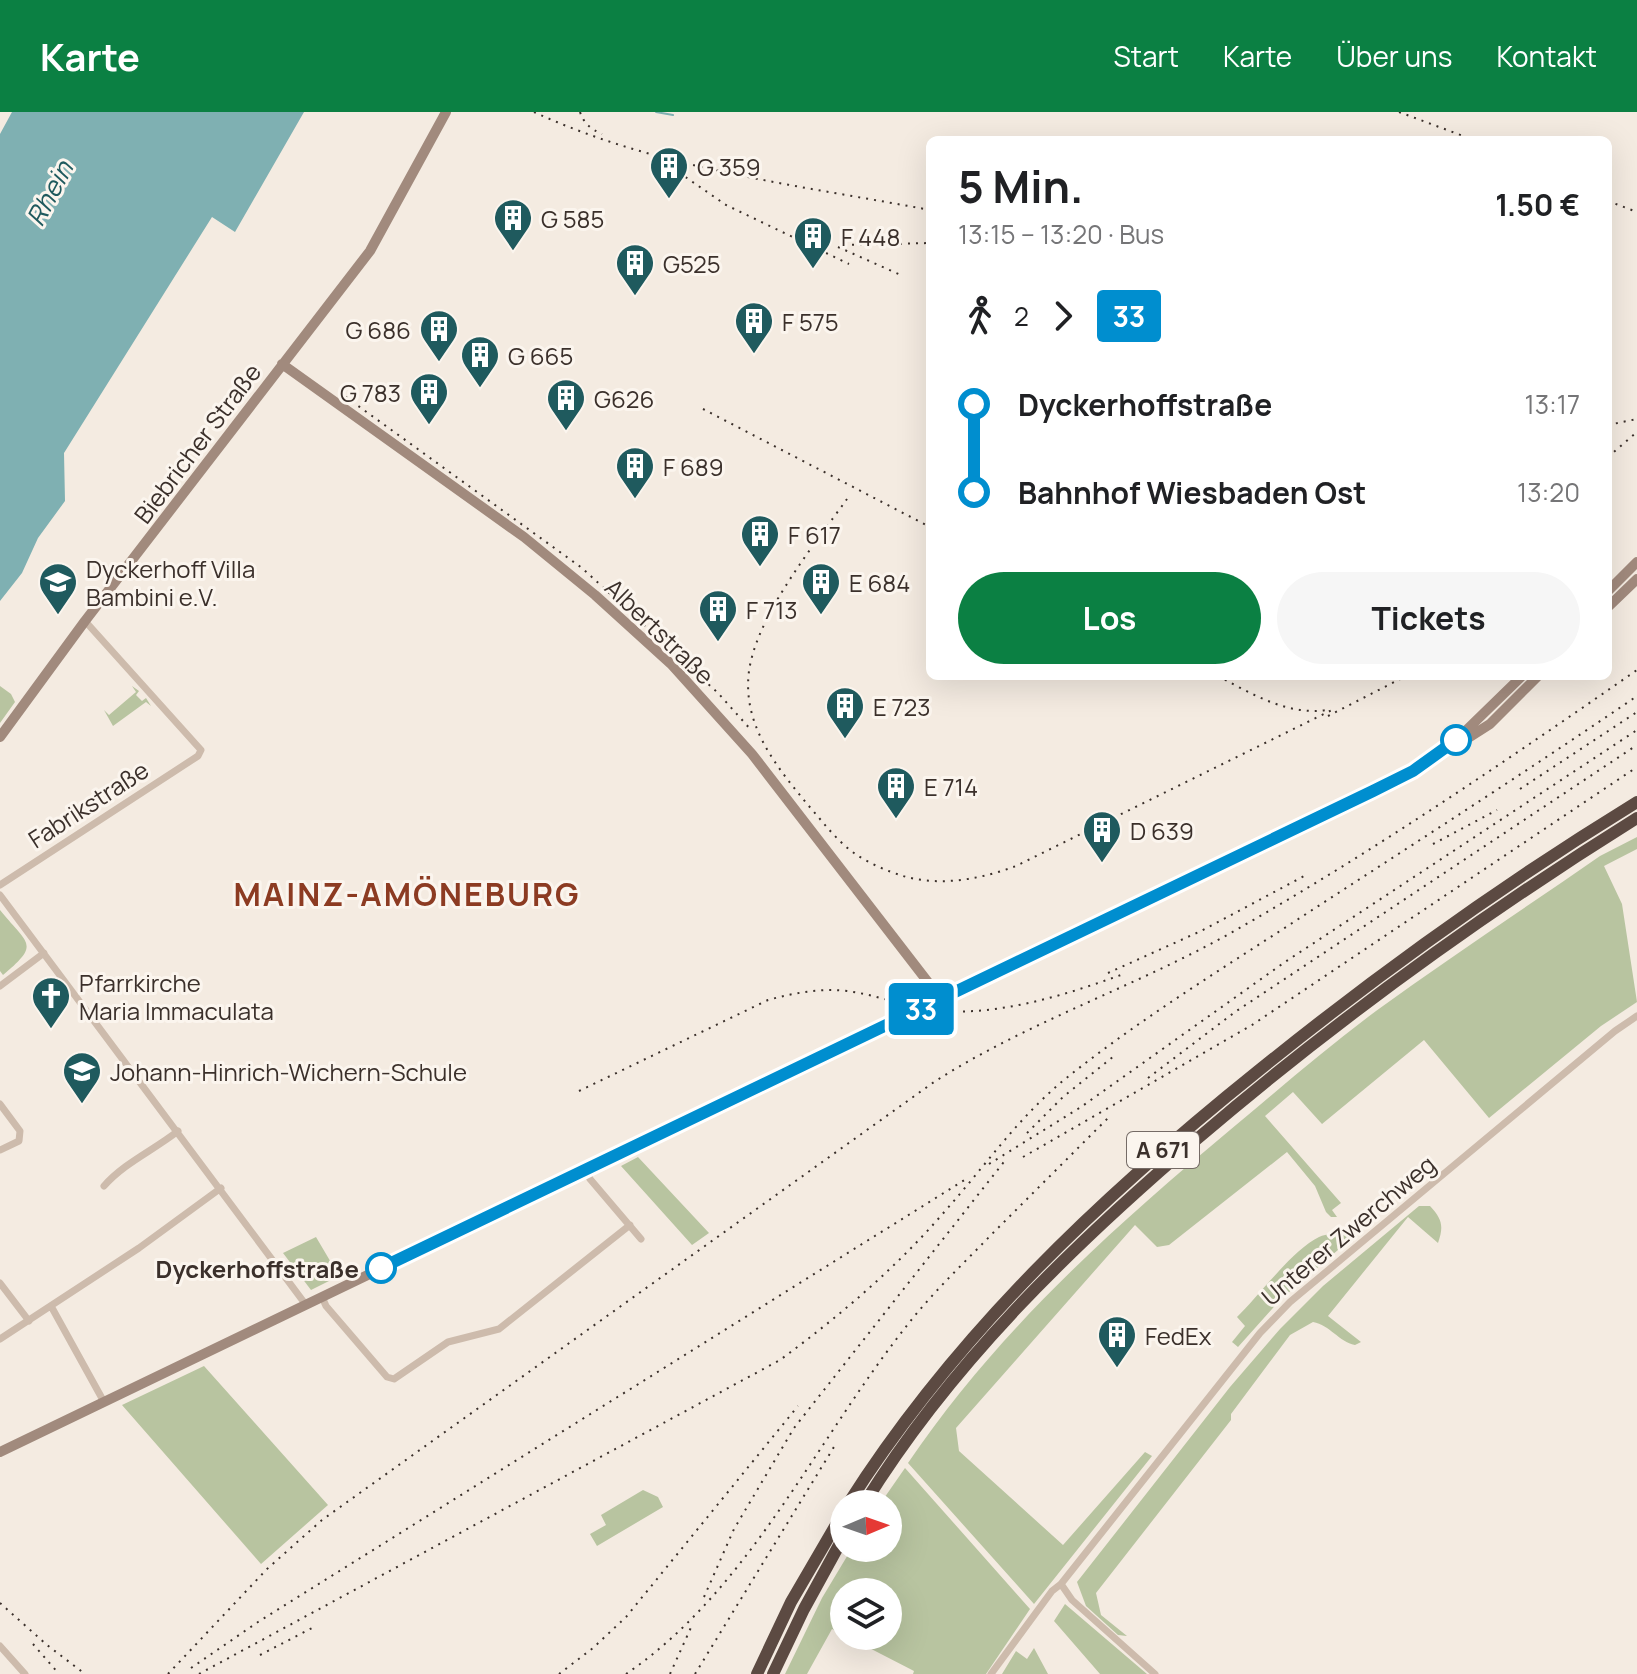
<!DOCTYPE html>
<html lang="de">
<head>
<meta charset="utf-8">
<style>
  :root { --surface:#fff; --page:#f6f6f6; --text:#202124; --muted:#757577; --accent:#0b8043 }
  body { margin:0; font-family:Manrope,sans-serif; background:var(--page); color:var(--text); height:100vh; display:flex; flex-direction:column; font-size:30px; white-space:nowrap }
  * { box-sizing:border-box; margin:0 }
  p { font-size:26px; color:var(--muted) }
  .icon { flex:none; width:44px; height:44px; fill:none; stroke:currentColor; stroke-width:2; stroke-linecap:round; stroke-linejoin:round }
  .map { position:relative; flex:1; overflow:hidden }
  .panel { position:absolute; left:926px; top:24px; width:686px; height:544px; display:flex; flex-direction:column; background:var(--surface); border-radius:12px; box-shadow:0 8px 32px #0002 }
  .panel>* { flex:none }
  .badge { padding:0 16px; border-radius:6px; font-size:28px; line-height:52px }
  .needle { width:52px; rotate:88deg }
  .fabs { position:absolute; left:830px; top:1378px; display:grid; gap:16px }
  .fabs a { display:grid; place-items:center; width:72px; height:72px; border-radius:50%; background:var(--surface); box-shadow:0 8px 32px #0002; font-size:40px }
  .map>.badge { position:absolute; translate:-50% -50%; box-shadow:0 0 0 4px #fff }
  .legs { display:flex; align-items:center; gap:12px; height:88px; padding:0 32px; font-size:26px }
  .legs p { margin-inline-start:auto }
  .head { display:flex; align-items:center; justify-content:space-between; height:136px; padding:0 32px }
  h1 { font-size:44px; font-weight:700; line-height:60px }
  .cta { display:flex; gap:16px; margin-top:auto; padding:16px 32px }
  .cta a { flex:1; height:92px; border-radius:48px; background:var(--accent); color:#fff; font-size:32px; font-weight:700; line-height:92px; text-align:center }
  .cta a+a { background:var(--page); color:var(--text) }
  ul { padding:0 32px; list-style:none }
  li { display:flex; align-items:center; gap:28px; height:88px; font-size:30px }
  li i { display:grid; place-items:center; width:12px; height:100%; margin:0 10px; background:currentColor }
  li i::after { content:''; width:20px; height:20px; margin:-10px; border:6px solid; border-radius:50%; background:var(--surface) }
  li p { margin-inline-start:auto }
  li:first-child i { background:linear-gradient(#0000 50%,currentColor 0) }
  li:last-child i { background:linear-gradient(currentColor 50%,#0000 0) }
  header { display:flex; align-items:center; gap:48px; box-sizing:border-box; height:112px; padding:0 40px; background:var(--accent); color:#fff }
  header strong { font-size:38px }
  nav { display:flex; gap:44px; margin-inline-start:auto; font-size:28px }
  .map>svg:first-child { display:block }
  .green { fill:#b8c4a0 }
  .water { fill:#7fb0b2 }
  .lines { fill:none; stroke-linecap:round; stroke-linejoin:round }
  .stream { stroke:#7fb0b2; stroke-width:2 }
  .street { stroke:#cdbbac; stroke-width:7 }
  .secondary { stroke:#a18a7d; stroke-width:10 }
  .highway { stroke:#5c4a42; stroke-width:12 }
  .rail { stroke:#3b302b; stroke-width:2; stroke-dasharray:2 6; stroke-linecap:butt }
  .line-1-casing { stroke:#fff; stroke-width:18 }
  .line-1 { stroke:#008ecf; stroke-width:12 }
  .stop-1-dot { fill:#fff; stroke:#008ecf; stroke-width:4 }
  .labels { text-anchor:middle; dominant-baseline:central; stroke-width:6; stroke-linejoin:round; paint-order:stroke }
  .shield { fill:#fbf5ee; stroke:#756b66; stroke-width:2 }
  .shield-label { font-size:22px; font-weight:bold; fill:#3b302b }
  .poi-label { font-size:24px; fill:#3b302b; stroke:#fbf5ee; text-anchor:start }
  .street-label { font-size:24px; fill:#3b302b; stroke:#fbf5ee }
  .stop-label { font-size:24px; font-weight:bold; fill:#3b302b; stroke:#fbf5ee; text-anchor:end }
  .water-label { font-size:26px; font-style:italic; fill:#1f5a5e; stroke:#fbf5ee }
  .district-label { font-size:32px; font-weight:bold; letter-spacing:2px; fill:#8c3b22; stroke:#fbf5ee }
</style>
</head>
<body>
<header>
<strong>Karte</strong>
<nav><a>Start</a><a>Karte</a><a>Über uns</a><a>Kontakt</a></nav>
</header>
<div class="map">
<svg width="1637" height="1562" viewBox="0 0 1637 1562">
  <rect width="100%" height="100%" fill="#f4ebe1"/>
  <path class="green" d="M 0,574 L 11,582 L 15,590 L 0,611 Z
    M 132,574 L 139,579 L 136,583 L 142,589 L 146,586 L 151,594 L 146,590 L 113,614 L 104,598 L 109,603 L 136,580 Z
    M 1637,725 L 1637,737 L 1604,754 L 1622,792 L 1637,890 L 1601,914 L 1489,1006 L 1424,928 L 1322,1012 L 1293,980 L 1265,1004 L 1341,1091 L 1332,1098 L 1337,1105 L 1331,1105 L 1326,1100 L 1315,1074 L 1287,1040 L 1169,1133 L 1157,1135 L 1135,1113 L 956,1316 L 959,1339 L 1063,1433 L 1145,1340 L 1152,1344 L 1034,1492 L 908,1351 C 997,1220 1109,1119 1230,1018 C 1278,978 1326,936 1376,899 C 1449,846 1525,796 1600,744 Z
    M 0,798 C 28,833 41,831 3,863 L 0,859 Z
    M 638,1045 L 709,1121 L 692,1133 L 621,1054 Z
    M 1419,1094 L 1430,1094 C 1442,1107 1444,1114 1438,1131 L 1408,1105 L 1328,1204 L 1361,1230 L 1355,1233 C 1339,1230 1330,1213 1313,1210 L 1290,1223 L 1231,1302 L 1231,1308 L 1096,1481 L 1101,1503 L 1127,1524 L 1118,1523 L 1086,1494 L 1077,1470 L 1230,1275 L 1280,1217 L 1323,1174 Z
    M 1367,1099 L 1375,1106 L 1280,1188 L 1238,1235 L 1232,1230 L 1245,1214 L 1237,1205 C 1260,1183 1292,1138 1319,1125 C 1327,1121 1336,1123 1343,1118 C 1352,1112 1356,1101 1367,1099 Z
    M 316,1125 L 339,1164 L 311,1178 L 283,1141 Z
    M 204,1254 L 328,1393 L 261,1452 L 122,1293 Z
    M 905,1356 L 1030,1497 L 986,1562 L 913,1562 L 914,1559 L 846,1524 L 888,1524 L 888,1480 L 844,1480 L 844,1523 L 832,1517 L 807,1562 L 785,1562 L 822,1486 L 852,1436 L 888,1436 L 888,1392 L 880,1392 Z
    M 643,1378 L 658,1385 L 663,1395 L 597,1434 L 590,1422 L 606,1413 L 601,1403 Z
    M 1065,1492 L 1147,1562 L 1100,1562 L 1054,1509 Z
    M 1034,1536 L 1048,1562 L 1002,1562 L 1016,1539 L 1027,1547 Z"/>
  <path class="water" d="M 12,0 L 304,0 L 235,120 L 212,105 L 64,341 L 65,389 L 38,426 L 22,461 L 0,489 L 0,22 Z"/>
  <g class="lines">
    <path class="stream" d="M 656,0 L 673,3"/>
    <path class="street" d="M 0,773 L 198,644 L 201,638 L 85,509
      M 0,783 L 306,1193
      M 0,874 L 44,841
      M 0,992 L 20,1019 L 19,1029 L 0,1038
      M 586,1058 L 590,1067 L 641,1127
      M 104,1074 C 124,1051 154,1038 178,1019
      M 0,1171 L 29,1209
      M 322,1185 L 326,1194 L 387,1265 L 394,1267 L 448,1230 L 499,1217 L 630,1113
      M 51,1194 L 104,1290
      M 0,1227 L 139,1136 L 221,1076
      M 1061,1472 L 1072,1488 L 1155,1562
      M 0,1534 L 25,1562
      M 991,1562 L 1052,1479 L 1061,1472 L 1260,1221 L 1290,1190 L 1615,919 L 1637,904"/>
    <path class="secondary" d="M 282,252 L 524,425 L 595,483 L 671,552 L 752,642 L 941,887
      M 1608,479 L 1637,450
      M 1608,495 L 1637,467
      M 0,625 L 85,509 L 370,139 L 446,0
      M 1454,635 L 1490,612 L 1538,564
      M 0,1340 L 1373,679 L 1413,659 L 1448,636 L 1522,564"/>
    <path class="highway" d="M 848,1392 C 956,1222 1101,1085 1258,959 C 1378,862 1505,771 1637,690
      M 864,1392 C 951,1251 1072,1134 1197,1027 C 1335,909 1483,802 1637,706
      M 757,1562 L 791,1490 L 844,1399
      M 773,1562 L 804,1497 L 844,1424"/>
    <path class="rail" d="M 534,0 C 657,57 798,73 930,98
      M 580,0 C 584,12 591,17 602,22
      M 1399,0 L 1474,28
      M 657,51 L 684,64 L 726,93 L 849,152
      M 1608,89 L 1637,100
      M 844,133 L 930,131
      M 838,135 L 903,164
      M 339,280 L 582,456 L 718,581 L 752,619
      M 703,297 L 930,415
      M 1608,313 L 1637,307
      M 1608,345 L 1637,320
      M 847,387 C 814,433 757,503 749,559 C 742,613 776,654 808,693 C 823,710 836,728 854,741 C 868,751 887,759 903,764 C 940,775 981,767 1016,754 L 1336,596
      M 1218,564 C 1250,581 1288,604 1326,598
      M 1328,604 L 1406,564
      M 1520,677 L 1637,600
      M 1433,732 L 1497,698
      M 1108,861 L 1201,819 L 1308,762
      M 1148,966 L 1235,900 L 1637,633
      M 579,979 L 768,888 C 794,881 819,876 847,879 C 879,883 909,897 942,899 C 1002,903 1065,883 1121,863
      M 1027,1021 L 1063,985 L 1114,944
      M 1023,1045 L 1252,913 L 1637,655
      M 989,1052 L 1081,995 L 1285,850 L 1637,618
      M 704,1485 L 734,1417 L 794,1316 L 1007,1046
      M 0,1491 L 47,1533 L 85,1562
      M 33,1532 L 59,1562
      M 260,1543 L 314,1515
      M 191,1556 L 258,1510 L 966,1067
      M 168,1562 L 267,1457 L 322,1408 L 934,970 C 1029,909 1138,874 1236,818 C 1374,739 1506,649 1637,558
      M 199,1562 L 780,1248 C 841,1203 897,1155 946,1098 C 985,1054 1018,1006 1064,968 C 1132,913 1209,865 1283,817 C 1401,740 1520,664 1637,584
      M 559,1562 L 593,1536 L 626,1505 L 798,1294
      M 626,1562 C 748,1479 815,1330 905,1216 C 931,1182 962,1153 991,1123 C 1031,1083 1071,1043 1111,1003
      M 670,1562 L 693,1511
      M 695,1562 L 837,1330"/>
  </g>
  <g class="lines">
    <defs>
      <path id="line-1" d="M 381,1156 L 1373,679 L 1413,659 L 1456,628"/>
    </defs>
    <use href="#line-1" class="line-1-casing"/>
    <use href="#line-1" class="line-1"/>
  </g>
  <defs>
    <symbol id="building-pin" viewBox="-11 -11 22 30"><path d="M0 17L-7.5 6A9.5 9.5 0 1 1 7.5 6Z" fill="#1f5a5e" stroke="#fbf5ee"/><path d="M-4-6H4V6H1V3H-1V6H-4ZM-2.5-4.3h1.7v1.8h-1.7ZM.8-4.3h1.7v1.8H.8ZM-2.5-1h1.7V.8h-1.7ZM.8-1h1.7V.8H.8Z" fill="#fff"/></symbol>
    <symbol id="school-pin" viewBox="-11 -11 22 30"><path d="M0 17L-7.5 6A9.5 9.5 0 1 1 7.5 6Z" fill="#1f5a5e" stroke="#fbf5ee"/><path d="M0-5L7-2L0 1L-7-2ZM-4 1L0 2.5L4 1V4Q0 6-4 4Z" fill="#fff"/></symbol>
    <symbol id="church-pin" viewBox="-11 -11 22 30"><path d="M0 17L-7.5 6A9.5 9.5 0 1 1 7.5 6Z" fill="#1f5a5e" stroke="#fbf5ee"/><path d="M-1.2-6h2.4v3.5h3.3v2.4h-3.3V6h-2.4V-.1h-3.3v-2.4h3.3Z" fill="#fff"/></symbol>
  </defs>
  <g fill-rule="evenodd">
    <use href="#building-pin" x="647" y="32" width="44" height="60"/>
    <use href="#building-pin" x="491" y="84" width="44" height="60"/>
    <use href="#building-pin" x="791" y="102" width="44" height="60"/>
    <use href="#building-pin" x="613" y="129" width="44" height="60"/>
    <use href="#building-pin" x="732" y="187" width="44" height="60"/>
    <use href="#building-pin" x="417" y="195" width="44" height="60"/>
    <use href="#building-pin" x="458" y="221" width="44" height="60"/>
    <use href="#building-pin" x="407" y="258" width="44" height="60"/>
    <use href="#building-pin" x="544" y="264" width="44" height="60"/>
    <use href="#building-pin" x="613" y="332" width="44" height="60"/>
    <use href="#building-pin" x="738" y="400" width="44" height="60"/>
    <use href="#school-pin" x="36" y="448" width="44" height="60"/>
    <use href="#building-pin" x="799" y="448" width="44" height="60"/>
    <use href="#building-pin" x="696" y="475" width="44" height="60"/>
    <use href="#building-pin" x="823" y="572" width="44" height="60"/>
    <use href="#building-pin" x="874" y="652" width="44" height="60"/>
    <use href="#building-pin" x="1080" y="696" width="44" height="60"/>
    <use href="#church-pin" x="29" y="862" width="44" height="60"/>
    <use href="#school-pin" x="60" y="937" width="44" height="60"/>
    <use href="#building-pin" x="1095" y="1201" width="44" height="60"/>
  </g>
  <g class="stop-1-dot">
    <circle cx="1456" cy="628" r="14"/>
    <circle cx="381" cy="1156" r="14"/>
  </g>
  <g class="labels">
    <rect class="shield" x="1127" y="1020" width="72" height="36" rx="6"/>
    <g class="shield-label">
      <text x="1163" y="1038">A 671</text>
    </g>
    <g class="poi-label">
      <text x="697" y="54">G 359</text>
      <text x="541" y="106">G 585</text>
      <text x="841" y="124">F 448</text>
      <text x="663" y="151">G525</text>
      <text x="782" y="209">F 575</text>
      <text x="411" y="217" text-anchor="end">G 686</text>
      <text x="508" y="243">G 665</text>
      <text x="401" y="280" text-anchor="end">G 783</text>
      <text x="594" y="286">G626</text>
      <text x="663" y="354">F 689</text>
      <text x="788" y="422">F 617</text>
      <text x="86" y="456">Dyckerhoff Villa<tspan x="86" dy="28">Bambini e.V.</tspan></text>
      <text x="849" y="470">E 684</text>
      <text x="746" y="497">F 713</text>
      <text x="873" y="594">E 723</text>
      <text x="924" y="674">E 714</text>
      <text x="1130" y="718">D 639</text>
      <text x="79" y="870">Pfarrkirche<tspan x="79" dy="28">Maria Immaculata</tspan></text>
      <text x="110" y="959">Johann-Hinrich-Wichern-Schule</text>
      <text x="1145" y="1223">FedEx</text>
    </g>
    <g class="street-label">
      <text transform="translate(197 331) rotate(-53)">Biebricher Straße</text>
      <text transform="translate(660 519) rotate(44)">Albertstraße</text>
      <text transform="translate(88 692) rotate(-33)">Fabrikstraße</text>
      <text transform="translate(1348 1118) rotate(-40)">Unterer Zwerchweg</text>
    </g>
    <g class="stop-label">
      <text x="359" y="1156">Dyckerhoffstraße</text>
    </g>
    <g class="water-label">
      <text transform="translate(49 81) rotate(-62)">Rhein</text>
    </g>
    <g class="district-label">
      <text x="407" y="782">MAINZ-AMÖNEBURG</text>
    </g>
  </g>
</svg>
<div class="fabs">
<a><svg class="needle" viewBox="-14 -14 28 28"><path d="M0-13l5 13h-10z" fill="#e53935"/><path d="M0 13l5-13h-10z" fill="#757577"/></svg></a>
<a><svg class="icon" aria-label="layers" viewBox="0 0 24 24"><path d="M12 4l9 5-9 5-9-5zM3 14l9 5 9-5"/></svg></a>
</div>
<b class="badge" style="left:921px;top:897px;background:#008ecf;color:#fff">33</b>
<section class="panel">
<div class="head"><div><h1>5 Min.</h1><p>13:15 – 13:20 · Bus</p></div><b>1.50 €</b></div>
<div class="legs"><svg class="icon" aria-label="walk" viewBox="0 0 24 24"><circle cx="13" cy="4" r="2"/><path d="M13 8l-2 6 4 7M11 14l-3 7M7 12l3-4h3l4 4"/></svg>2<svg class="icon" aria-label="forward" viewBox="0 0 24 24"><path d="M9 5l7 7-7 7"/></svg><b class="badge" style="background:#008ecf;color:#fff">33</b></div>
<ul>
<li><i style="color:#008ecf"></i><b>Dyckerhoffstraße</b><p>13:17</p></li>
<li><i style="color:#008ecf"></i><b>Bahnhof Wiesbaden Ost</b><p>13:20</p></li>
</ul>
<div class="cta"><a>Los</a><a>Tickets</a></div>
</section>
</div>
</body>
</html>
